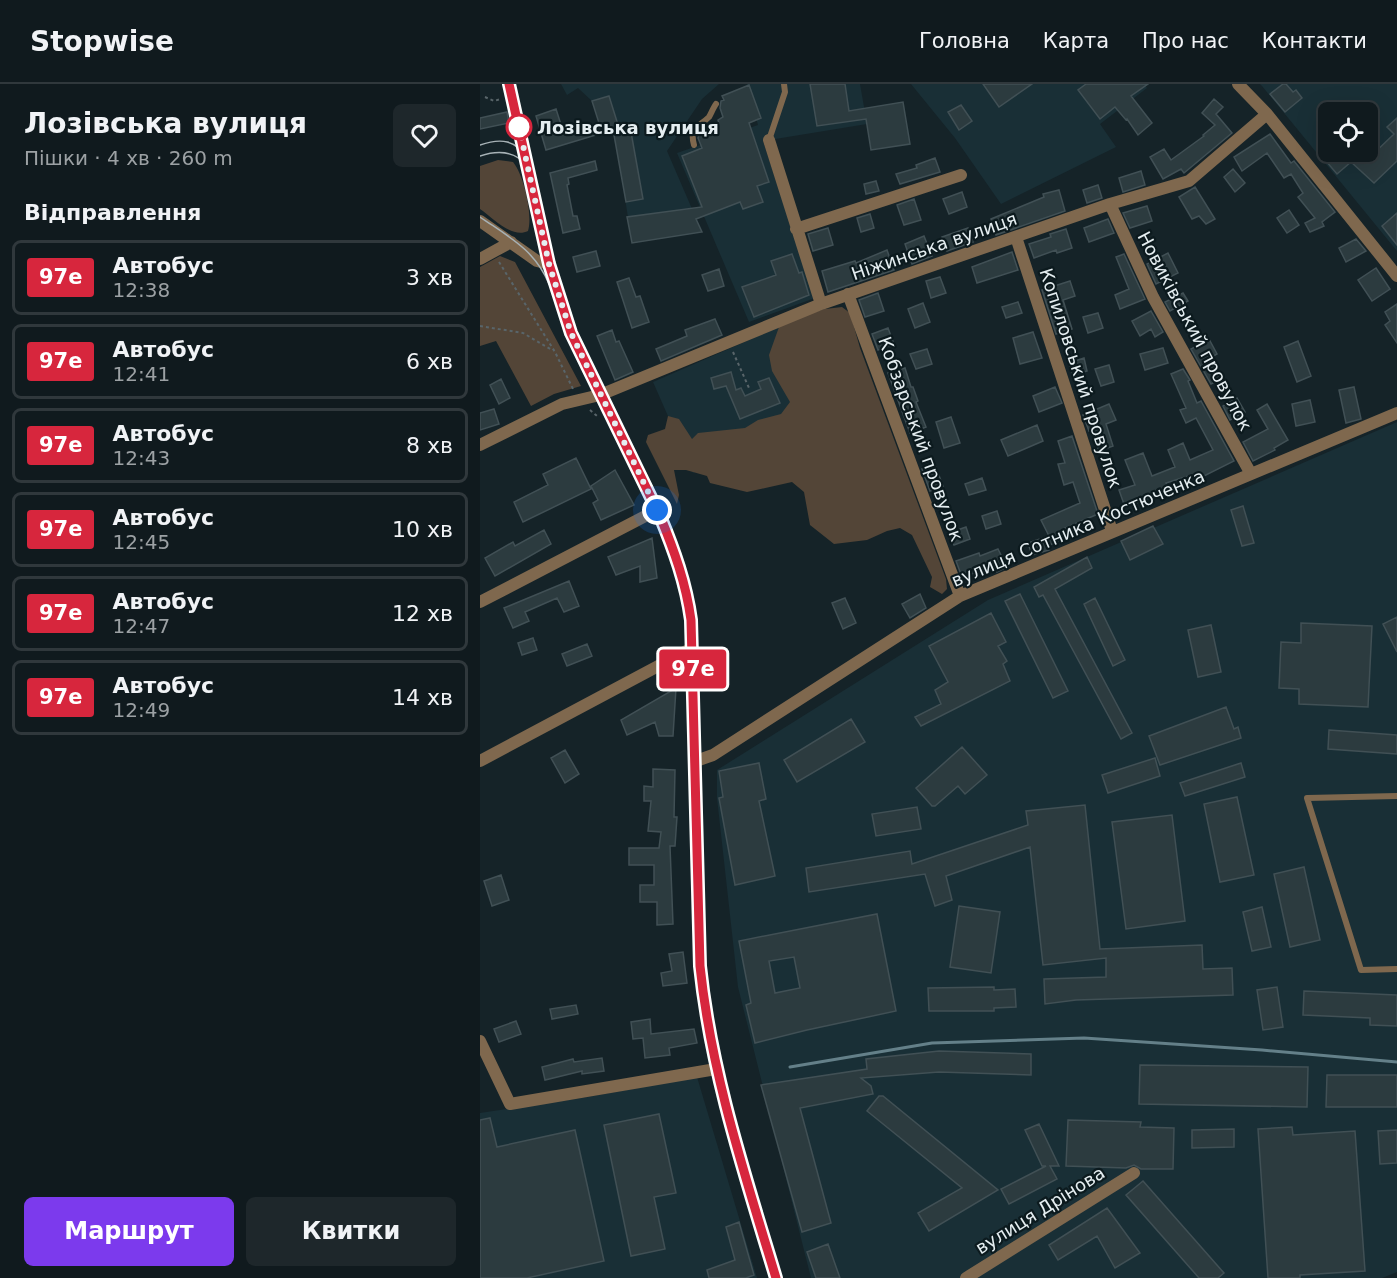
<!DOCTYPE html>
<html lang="uk">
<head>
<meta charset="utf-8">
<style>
  :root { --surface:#101a1e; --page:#1e272b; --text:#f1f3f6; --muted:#9ca1a4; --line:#30383c; --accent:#7c3aed }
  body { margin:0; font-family:"DejaVu Sans",sans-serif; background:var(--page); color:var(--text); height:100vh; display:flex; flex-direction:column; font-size:22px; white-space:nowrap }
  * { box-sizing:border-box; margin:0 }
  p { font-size:20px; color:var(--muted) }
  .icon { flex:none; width:33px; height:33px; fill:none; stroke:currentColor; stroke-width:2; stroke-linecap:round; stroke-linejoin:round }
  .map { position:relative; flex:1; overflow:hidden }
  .panel { display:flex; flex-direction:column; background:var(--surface); width:480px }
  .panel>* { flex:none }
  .badge { padding:0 12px; border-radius:4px; font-size:21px; line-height:39px }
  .controls { position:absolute; left:838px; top:18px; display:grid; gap:12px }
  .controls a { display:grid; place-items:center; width:60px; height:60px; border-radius:9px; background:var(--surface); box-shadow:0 6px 24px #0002,0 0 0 2px var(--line); font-size:30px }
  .you { position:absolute; width:30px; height:30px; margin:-15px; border:4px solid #fff; border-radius:50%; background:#1a73e8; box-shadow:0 0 0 9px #1a73e833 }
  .map>.badge { position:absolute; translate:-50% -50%; box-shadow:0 0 0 3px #fff }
  h2 { padding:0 24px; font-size:22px; line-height:54px }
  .round { display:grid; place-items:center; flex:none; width:63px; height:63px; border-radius:9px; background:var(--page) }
  .overview { display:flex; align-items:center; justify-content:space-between; height:102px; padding:0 24px }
  h1 { font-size:28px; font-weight:800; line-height:45px }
  .button { display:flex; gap:12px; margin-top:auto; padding:12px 24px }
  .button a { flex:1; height:69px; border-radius:9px; background:var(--accent); color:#fff; font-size:24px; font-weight:800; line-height:69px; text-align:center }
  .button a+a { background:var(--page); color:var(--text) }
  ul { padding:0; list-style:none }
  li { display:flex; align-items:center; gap:18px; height:75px; margin:0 12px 9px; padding:0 12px; border:3px solid var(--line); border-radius:9px }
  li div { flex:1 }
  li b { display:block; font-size:22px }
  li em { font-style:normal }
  li .badge { min-width:66px; font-weight:700; text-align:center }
  header { display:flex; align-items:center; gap:36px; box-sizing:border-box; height:84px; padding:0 30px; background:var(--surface); border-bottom:2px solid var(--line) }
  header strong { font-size:28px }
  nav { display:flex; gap:33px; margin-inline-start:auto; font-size:21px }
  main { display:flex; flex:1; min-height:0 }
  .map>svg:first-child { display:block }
  .built { fill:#192f36; fill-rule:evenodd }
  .green { fill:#534537 }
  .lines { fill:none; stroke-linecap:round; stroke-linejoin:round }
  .stream { stroke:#648089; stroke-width:3 }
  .building { fill:#2c3b3f; stroke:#415055; stroke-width:1.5; fill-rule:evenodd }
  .path { stroke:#59656a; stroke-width:2; stroke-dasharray:3 3; stroke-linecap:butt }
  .service { stroke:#7f684e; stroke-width:6 }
  .minor { stroke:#7f684e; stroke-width:12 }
  .tertiary { stroke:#7f684e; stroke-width:12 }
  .tram { stroke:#a7b2b6; stroke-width:1.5 }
  .line-casing { stroke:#fff; stroke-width:14 }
  .line { stroke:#d7263d; stroke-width:9 }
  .walk { stroke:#e5eef1; stroke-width:6; stroke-dasharray:0 10.8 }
  .stop-dot { fill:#fff; stroke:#d7263d; stroke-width:3 }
  .labels { text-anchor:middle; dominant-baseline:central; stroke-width:4.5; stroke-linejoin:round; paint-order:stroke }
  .stop-label { font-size:18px; font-weight:bold; fill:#e5eef1; stroke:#0c1a1e; text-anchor:start }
  .street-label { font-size:18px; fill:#e5eef1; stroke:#0c1a1e }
</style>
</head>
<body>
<header>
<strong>Stopwise</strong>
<nav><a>Головна</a><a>Карта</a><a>Про нас</a><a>Контакти</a></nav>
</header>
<main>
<section class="panel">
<div class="overview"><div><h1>Лозівська вулиця</h1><p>Пішки · 4 хв · 260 m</p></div><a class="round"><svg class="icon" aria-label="heart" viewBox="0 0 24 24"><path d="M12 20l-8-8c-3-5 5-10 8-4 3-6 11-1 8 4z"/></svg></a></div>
<h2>Відправлення</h2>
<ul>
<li><span class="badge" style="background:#d7263d;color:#fff">97е</span><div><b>Автобус</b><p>12:38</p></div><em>3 хв</em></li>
<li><span class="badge" style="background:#d7263d;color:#fff">97е</span><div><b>Автобус</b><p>12:41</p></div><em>6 хв</em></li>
<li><span class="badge" style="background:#d7263d;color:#fff">97е</span><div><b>Автобус</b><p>12:43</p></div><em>8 хв</em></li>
<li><span class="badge" style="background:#d7263d;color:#fff">97е</span><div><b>Автобус</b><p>12:45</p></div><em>10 хв</em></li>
<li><span class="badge" style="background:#d7263d;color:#fff">97е</span><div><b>Автобус</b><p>12:47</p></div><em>12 хв</em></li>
<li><span class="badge" style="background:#d7263d;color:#fff">97е</span><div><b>Автобус</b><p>12:49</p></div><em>14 хв</em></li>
</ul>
<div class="button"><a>Маршрут</a><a>Квитки</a></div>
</section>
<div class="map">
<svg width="917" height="1194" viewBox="0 0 917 1194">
  <rect width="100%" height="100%" fill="#152328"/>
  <path class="built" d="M 81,0 L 239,0 L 222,15 L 187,67 L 222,148 L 152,159 L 129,12 L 112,17 L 98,4 L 87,11 Z
    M 267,0 L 380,0 L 387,40 L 283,57 L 335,214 L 269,238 L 197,69 L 278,41 Z
    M 431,0 L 664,0 L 667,4 L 620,40 L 636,63 L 521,120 L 475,54 Z
    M 780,0 L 917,0 L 917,167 L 782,2 ZM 849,28 L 888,28 L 888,68 L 849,68 Z
    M 299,243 L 338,335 L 213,389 L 173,298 Z
    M 917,338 L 917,1188 L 902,1194 L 331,1194 L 258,903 L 237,714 L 237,686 L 508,516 Z
    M 217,993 L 277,1194 L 0,1194 L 0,1029 L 108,1013 Z"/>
  <path class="green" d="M 18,76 L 33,78 C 44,91 53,131 48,147 C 32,155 13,134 0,125 L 0,82 Z
    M 20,172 L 35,178 L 101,302 L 74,310 L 51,322 L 16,257 L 0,262 L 0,183 Z
    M 362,223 L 370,229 L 380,264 L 466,495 L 467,505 L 462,510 L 450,503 L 452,493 L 432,451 L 420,444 L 407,447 L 387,456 L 354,460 L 330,441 L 324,408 L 312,398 L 267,408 L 230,399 L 227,392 L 206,386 L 194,386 L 199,411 L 197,420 L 166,358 L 168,351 L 185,345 L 188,332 L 199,335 L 212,355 L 218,349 L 265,344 L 278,336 L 301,330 L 310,318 L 292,287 L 289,271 L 299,243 L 313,235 L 345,225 Z"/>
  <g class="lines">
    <path class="stream" d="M 310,983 L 452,959 L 604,954 L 782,966 L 917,978"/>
  </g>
  <path class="building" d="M 330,0 L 365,0 L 369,27 L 423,18 L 430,60 L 391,66 L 386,35 L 337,42 Z
    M 503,0 L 552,0 L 519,23 Z
    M 606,0 L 668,0 L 651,12 L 672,39 L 658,51 L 647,35 L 646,36 L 635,23 L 620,35 L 598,6 Z
    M 803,0 L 806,0 L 813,8 L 816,6 L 822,14 L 805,28 L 790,10 Z
    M 269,1 L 281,34 L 269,39 L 289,98 L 277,102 L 283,118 L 263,125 L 260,118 L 216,135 L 222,148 L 152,159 L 147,133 L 222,123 L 202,72 L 222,64 L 218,54 L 220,47 L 239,40 L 238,36 L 243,33 L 240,24 L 241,17 L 244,16 L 242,12 Z
    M 129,12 L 139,44 L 66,66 L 56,32 L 76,25 L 84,50 L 119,39 L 112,17 Z
    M 734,15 L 743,23 L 736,30 L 752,49 L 704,89 L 701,85 L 683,95 L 670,73 L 684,65 L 691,76 L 724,52 L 723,51 L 735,41 L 722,29 Z
    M 481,21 L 492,37 L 479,46 L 468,28 Z
    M 27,28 L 29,39 L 0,45 L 0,34 Z
    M 917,34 L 917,77 L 894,99 L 871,78 L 857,90 L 846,77 L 857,68 L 882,68 L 888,75 L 914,50 L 907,43 Z
    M 151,48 L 163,115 L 146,118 L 134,51 Z
    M 790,50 L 811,79 L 814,77 L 855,128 L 842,138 L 844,142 L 830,148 L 825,139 L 835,134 L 818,113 L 823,109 L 811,90 L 804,94 L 787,69 L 762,87 L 754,73 Z
    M 455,74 L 460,88 L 420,100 L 416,90 L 437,84 L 436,81 Z
    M 115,77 L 117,86 L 88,94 L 89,100 L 87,101 L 93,132 L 97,132 L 100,145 L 83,149 L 70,89 Z
    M 753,85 L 765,99 L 755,108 L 744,93 Z
    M 661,87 L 665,101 L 643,108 L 639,94 Z
    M 396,97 L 399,107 L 386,110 L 384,100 Z
    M 618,101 L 622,114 L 607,119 L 603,106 Z
    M 715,103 L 735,135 L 726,140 L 719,132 L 712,135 L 699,113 Z
    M 579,106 L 585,127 L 516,151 L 511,135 L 564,113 L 563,110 Z
    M 482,108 L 487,123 L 469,130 L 463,115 Z
    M 434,115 L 441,136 L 424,141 L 417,121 Z
    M 667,122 L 672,137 L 650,144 L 643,129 Z
    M 809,126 L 819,141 L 807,149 L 797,134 Z
    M 917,129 L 917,161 L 902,142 Z
    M 390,130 L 394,144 L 381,148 L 377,134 Z
    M 628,135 L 634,149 L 609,158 L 604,144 Z
    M 348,144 L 353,161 L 333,167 L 328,150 Z
    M 488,144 L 493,158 L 467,167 L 462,153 Z
    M 586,145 L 592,164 L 577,169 L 576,166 L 554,174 L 549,160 L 571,153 L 570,150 Z
    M 444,152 L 452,172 L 432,180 L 425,160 Z
    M 876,155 L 886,167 L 866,178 L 859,164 Z
    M 407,166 L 414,186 L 348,208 L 342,187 L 375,177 L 376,179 Z
    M 116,167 L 120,182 L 97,188 L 93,173 Z
    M 532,168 L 538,186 L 497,199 L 492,183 Z
    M 688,169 L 698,189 L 676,200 L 667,180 Z
    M 312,170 L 319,189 L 322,188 L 329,211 L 274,233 L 262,203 L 296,191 L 291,177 Z
    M 644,170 L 665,215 L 640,225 L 635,211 L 649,205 L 636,173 Z
    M 896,184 L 910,205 L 892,217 L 878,196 Z
    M 239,185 L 244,202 L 228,207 L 222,191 Z
    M 460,193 L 466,209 L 451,214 L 446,197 Z
    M 149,194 L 156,213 L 160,212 L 169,238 L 152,244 L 137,198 Z
    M 590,197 L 595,212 L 583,216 L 592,245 L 576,250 L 562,206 Z
    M 398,209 L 404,227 L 385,233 L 379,216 Z
    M 703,209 L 708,217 L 690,227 L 685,218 Z
    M 538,218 L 542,229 L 526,234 L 522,223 Z
    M 443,219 L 450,238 L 435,244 L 428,225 Z
    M 917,220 L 917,259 L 905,241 L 910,237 L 905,228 Z
    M 671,227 L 683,248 L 675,253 L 671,245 L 660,252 L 652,237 Z
    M 618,229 L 623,244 L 608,249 L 603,233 Z
    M 235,235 L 242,251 L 181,277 L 176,265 L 207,252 L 205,246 Z
    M 408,244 L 414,260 L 398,266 L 392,250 Z
    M 132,246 L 136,258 L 139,257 L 153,288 L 135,296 L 117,252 Z
    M 553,248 L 562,274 L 540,280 L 533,254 Z
    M 729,255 L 737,270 L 730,274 L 741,295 L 731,300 L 711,265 Z
    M 818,257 L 831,292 L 817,298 L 804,263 Z
    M 683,264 L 688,279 L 665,286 L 660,270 Z
    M 447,265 L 452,280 L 436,285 L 430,270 Z
    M 604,274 L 607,287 L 593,291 L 589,279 Z
    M 629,281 L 634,298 L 621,302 L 615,285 Z
    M 425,284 L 431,303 L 433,303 L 438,317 L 436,318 L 446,343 L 430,349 L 408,289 Z
    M 703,285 L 710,296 L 708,297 L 717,319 L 721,317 L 754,377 L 720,394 L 718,389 L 686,399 L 689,407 L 645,423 L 639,406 L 655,401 L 645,376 L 663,369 L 672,392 L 695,383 L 688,366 L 703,359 L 710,376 L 733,366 L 716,334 L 706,339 L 700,326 L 706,324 L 691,290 Z
    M 251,288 L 256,306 L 261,304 L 265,312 L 281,305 L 278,298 L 289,294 L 300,319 L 260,335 L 246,302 L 234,305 L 231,294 Z
    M 21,295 L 30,314 L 19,320 L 10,301 Z
    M 575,303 L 582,319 L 559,328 L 553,312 Z
    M 874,303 L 881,335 L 866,339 L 859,306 Z
    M 757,314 L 765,328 L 750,336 L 743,322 Z
    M 830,316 L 835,338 L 816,342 L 812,320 Z
    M 629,320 L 636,336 L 626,340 L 633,362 L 619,367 L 612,346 L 609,347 L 603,331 Z
    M 787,320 L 808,356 L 794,364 L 795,366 L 773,377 L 763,358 L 788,345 L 777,326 Z
    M 14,325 L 19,340 L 0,346 L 0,329 Z
    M 471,333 L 480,359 L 464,364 L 456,338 Z
    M 557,341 L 563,357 L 528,372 L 521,356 Z
    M 592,352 L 618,430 L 585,444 L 587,446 L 589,445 L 591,450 L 568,462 L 569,466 L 552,471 L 548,459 L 569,452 L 561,436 L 600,419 L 593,398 L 584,401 L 578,380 L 585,379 L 578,357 Z
    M 96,374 L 111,405 L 43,438 L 34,418 L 68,401 L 63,390 Z
    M 455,381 L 463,402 L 450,407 L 442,385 Z
    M 135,386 L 154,421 L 121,436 L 113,419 L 118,416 L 111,402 Z
    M 502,394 L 506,406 L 489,411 L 485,400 Z
    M 763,422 L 774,459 L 762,462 L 751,426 Z
    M 517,427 L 521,440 L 506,445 L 502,432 Z
    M 673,442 L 683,460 L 650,476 L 641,457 Z
    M 486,443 L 490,455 L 474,461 L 469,449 Z
    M 64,446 L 71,460 L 15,492 L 5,474 L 33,458 L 35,462 Z
    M 172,454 L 177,494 L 160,498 L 160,482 L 136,491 L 128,473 Z
    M 518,465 L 527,483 L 517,488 L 515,482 L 482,493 L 476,477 L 499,469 L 500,472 Z
    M 607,473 L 612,484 L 575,505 L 652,649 L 641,655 L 563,511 L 559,513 L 554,503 Z
    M 89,497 L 99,522 L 84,528 L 77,514 L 45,528 L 49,537 L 33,544 L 24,524 Z
    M 440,510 L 446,524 L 430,534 L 422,520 Z
    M 540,510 L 588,607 L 573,614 L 525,517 Z
    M 365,514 L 376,539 L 363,545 L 352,519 Z
    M 615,514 L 645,576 L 633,582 L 604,520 Z
    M 511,529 L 526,558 L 518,562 L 527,577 L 523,580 L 530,597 L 441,642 L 435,633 L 461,620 L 455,606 L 468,598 L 449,562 Z
    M 917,533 L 917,568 L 903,540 Z
    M 821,539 L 892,542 L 888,623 L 819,620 L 819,605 L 799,604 L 801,558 L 821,559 Z
    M 731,541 L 741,588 L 718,593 L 708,546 Z
    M 53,554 L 57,566 L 42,571 L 38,559 Z
    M 107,560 L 112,572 L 87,582 L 82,570 Z
    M 196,604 L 193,652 L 179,652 L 175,638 L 147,651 L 141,636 Z
    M 746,623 L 754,645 L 758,643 L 761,654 L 680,681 L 669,652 Z
    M 371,635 L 385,658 L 317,698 L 304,676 Z
    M 849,646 L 917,651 L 917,670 L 848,665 Z
    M 482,663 L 507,691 L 485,710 L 478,702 L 455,722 L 452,722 L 436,704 Z
    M 85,666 L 99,690 L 85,699 L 71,674 Z
    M 675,674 L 680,692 L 628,709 L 622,691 Z
    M 279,679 L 286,715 L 279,717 L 295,792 L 255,801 L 239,714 L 243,713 L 239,687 Z
    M 761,679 L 765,693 L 705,712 L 700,699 Z
    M 173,685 L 195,686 L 194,733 L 197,733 L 195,762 L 190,762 L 193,840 L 177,841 L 177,818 L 160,818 L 160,801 L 174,801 L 174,781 L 149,781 L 149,764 L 179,764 L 181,748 L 168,747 L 171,717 L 164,717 L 164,702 L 173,703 Z
    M 757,713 L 774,791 L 740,798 L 724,720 Z
    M 605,721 L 620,865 L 722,861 L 723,885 L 752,884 L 753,911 L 596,916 L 565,920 L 564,895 L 626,893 L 626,874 L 563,881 L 550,763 L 466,792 L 472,816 L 455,822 L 445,790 L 329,808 L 326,784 L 430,767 L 432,780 L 548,741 L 546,727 Z
    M 437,723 L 441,745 L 396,752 L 392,730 Z
    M 692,731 L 705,837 L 646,845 L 632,738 Z
    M 824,783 L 840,856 L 810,863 L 794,790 Z
    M 21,791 L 29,816 L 12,822 L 4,797 Z
    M 479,822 L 520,828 L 511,889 L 470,883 Z
    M 782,823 L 791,863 L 772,867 L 763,828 Z
    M 397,830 L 416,927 L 327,946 L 275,959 L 266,921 L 271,919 L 259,857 ZM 314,873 L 320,904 L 295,909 L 289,877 Z
    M 203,868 L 207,899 L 183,902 L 181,889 L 192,887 L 189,870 Z
    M 514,903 L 514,906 L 535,905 L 536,923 L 514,924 L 514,927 L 449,927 L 448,904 Z
    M 797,903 L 803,943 L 783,946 L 777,906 Z
    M 824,907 L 917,911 L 917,942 L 890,941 L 890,934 L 823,931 Z
    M 96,921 L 98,930 L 72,935 L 70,925 Z
    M 170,935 L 171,950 L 214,945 L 217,959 L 189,964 L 190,971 L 165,974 L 163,954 L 153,955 L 151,938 Z
    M 36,937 L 41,950 L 19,958 L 14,945 Z
    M 459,967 L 551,970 L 551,991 L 459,988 L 381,994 L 391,1002 L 393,1010 L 320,1024 L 351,1139 L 322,1148 L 281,1001 L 387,985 L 386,975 Z
    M 122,974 L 124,987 L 102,990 L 102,987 L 65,996 L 62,983 L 93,975 L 94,978 Z
    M 660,981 L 828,983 L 827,1023 L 659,1020 Z
    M 847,991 L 917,991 L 917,1023 L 846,1023 Z
    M 399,1012 L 403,1012 L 518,1106 L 449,1147 L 438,1129 L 482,1104 L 387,1027 Z
    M 179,1030 L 196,1109 L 174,1113 L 185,1165 L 151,1172 L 124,1041 Z
    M 10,1034 L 17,1063 L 95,1046 L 124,1177 L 47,1194 L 0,1194 L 0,1036 Z
    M 588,1036 L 661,1038 L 660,1043 L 694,1044 L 693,1085 L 661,1085 L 654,1081 L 646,1084 L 586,1082 Z
    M 559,1040 L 579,1082 L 570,1082 L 577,1095 L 529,1120 L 521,1105 L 566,1082 L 562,1082 L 545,1046 Z
    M 812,1043 L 813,1051 L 875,1047 L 885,1187 L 820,1191 L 820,1194 L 788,1194 L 778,1045 Z
    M 754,1045 L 754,1063 L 712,1064 L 712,1046 Z
    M 917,1046 L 917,1079 L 900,1080 L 898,1047 Z
    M 663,1097 L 744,1189 L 738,1194 L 719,1194 L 646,1111 Z
    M 627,1124 L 660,1169 L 635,1184 L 617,1152 L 578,1176 L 569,1161 Z
    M 259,1138 L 274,1191 L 266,1194 L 229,1194 L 227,1186 L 255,1176 L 246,1143 Z
    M 348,1160 L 360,1194 L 336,1194 L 327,1168 Z"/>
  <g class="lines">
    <path class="path" d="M 5,13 L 14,17 L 21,15
      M 19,178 L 75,268 L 93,305
      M 0,242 L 43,249 L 72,266
      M 253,268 L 269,304
      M 110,326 L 117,332"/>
    <path class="service" d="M 289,56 L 305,8 L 304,0
      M 214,61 C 209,43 219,43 229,33 C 231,30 233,24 236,20
      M 917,712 L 827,714 L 881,886 L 917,885"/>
    <path class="minor" d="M 758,0 L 787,30 L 917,192
      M 289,56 L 341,220
      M 630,120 L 673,213 L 771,390
      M 0,137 L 57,177 L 69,180
      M 316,145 L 481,91
      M 536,153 L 632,447
      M 0,175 L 31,158
      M 368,210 L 480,512
      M 0,361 L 82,320 L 120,311 L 341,220 L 630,120 L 709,97 L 787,30
      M 0,518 L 177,426
      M 0,677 L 212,564
      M 216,677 L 233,671 L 480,512 L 917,329
      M 0,957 L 30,1020 L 236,985
      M 486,1194 L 654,1089"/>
    <path class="tertiary" d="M 29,0 L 69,180 L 91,249 L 180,432 C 194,466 206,499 211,535 L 220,882 C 231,989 265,1091 296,1194"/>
    <path class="tram" d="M 0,61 C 20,54 37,55 48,76 L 70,178 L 82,216 L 110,284 L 194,459 L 210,509 L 214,535 L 223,884 C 235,990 268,1092 300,1194
      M 0,72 C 18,66 36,67 48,83
      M 0,133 C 29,153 55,166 69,200"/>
  </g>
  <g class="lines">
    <defs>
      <path id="line" d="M 29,0 L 69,180 L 91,249 L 180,432 C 194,466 206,499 211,536 L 220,882 C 231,989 265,1091 296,1194"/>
    </defs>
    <use href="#line" class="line-casing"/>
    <use href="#line" class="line"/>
    <path class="walk" d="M 39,43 L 69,180 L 91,249 L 177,426"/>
  </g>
  <circle class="stop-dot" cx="39" cy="43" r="12"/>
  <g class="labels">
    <g class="stop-label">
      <text x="57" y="43">Лозівська вулиця</text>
    </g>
    <g class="street-label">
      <text transform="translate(454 162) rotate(-19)">Ніжинська вулиця</text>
      <text transform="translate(715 247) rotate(62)">Новиківський провулок</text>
      <text transform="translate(601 294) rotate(72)">Копиловський провулок</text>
      <text transform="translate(441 355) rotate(70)">Кобзарський провулок</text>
      <text transform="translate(598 444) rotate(-23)">вулиця Сотника Костюченка</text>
      <text transform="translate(560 1126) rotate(-32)">вулиця Дрінова</text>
    </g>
  </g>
</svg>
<div class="controls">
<a><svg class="icon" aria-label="locate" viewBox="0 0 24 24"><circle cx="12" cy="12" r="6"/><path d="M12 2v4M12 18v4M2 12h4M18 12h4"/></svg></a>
</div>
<div class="you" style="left:177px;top:426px"></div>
<b class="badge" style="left:213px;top:585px;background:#d7263d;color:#fff">97е</b>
</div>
</main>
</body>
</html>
